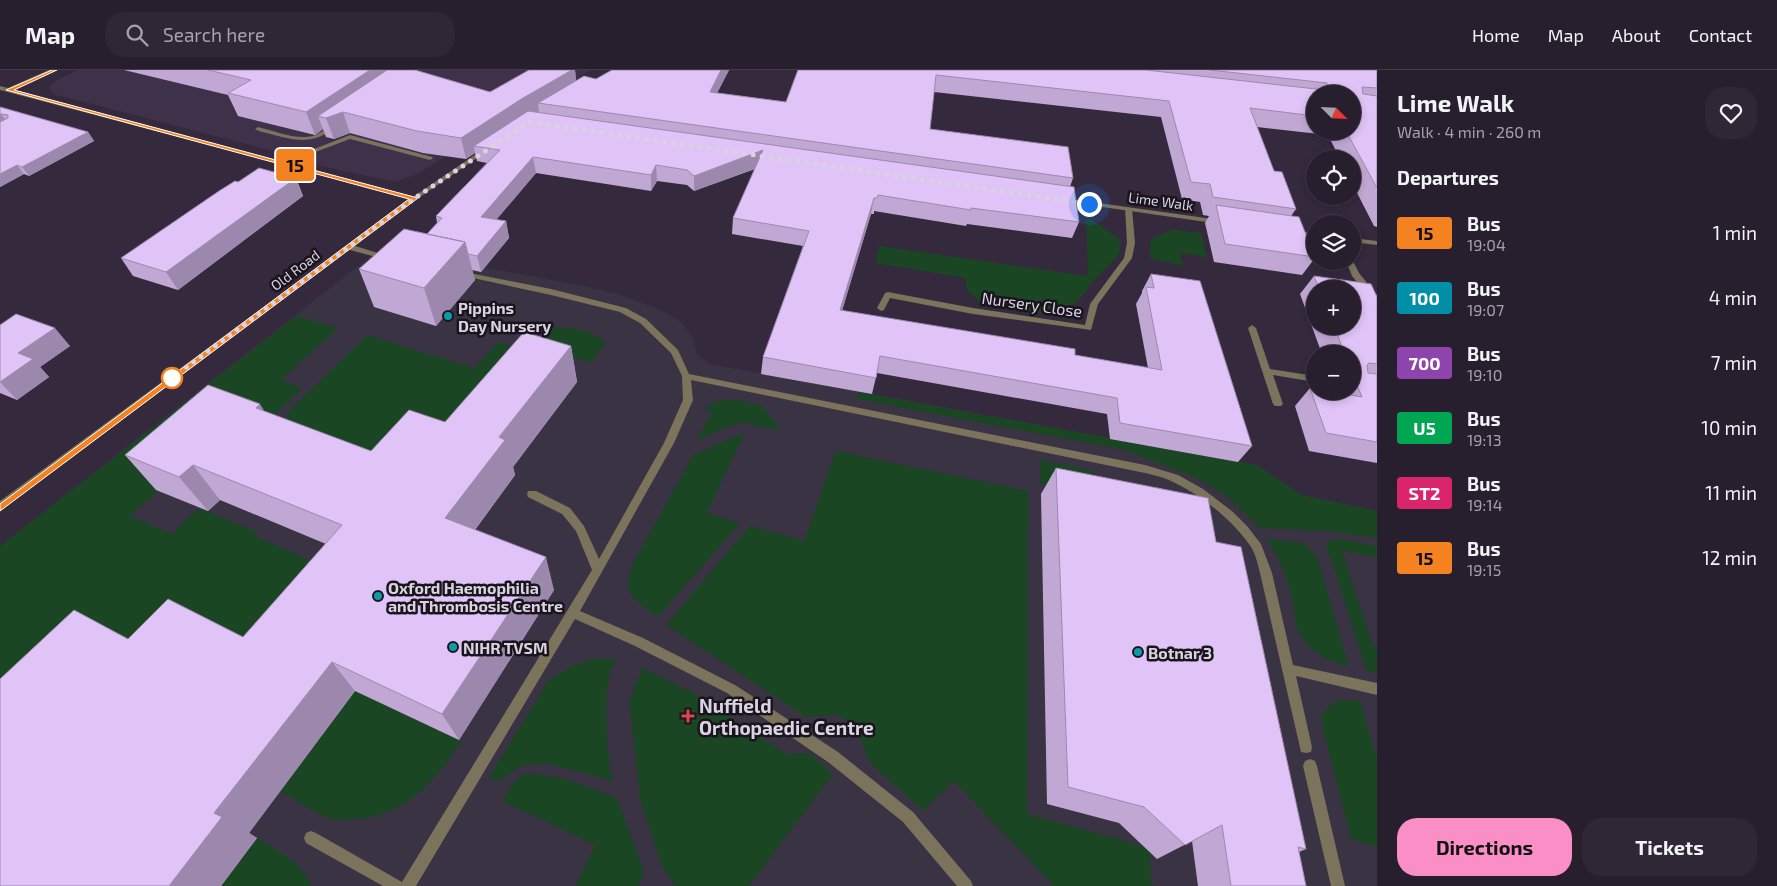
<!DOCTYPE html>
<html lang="en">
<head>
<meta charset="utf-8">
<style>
  :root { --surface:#271f2e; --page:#2f2736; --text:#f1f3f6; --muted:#a4a2aa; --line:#433d4a; --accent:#fa8fc8 }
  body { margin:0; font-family:"Exo 2",sans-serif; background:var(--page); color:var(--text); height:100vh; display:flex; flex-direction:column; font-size:19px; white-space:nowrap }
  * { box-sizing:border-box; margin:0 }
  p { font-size:16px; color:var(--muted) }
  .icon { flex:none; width:28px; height:28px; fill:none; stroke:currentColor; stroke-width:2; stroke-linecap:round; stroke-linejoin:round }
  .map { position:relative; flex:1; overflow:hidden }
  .drawer { display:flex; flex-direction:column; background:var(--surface); width:400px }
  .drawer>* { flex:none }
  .badge { padding:0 10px; border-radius:4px; font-size:18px; line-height:32px }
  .needle { width:32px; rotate:114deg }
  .buttons { position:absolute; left:1306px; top:15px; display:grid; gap:10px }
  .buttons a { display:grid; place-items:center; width:55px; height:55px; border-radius:50%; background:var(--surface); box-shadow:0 2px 8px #0003,0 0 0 1px var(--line); font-size:25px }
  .you { position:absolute; width:25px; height:25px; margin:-12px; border:4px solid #fff; border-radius:50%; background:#1a73e8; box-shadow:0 0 0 8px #1a73e833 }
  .map>.badge { position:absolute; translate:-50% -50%; box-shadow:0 0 0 2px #fff }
  h2 { padding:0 20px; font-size:19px; line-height:45px }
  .round { display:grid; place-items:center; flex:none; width:52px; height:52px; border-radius:20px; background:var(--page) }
  .overview { display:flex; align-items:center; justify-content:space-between; height:85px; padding:0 20px }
  h1 { font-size:24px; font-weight:700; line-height:38px }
  .action { display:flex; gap:10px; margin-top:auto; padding:10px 20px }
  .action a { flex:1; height:58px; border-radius:20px; background:var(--accent); color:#111; font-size:20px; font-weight:700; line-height:58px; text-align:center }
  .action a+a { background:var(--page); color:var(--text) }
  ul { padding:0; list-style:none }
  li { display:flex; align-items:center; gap:15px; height:65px; padding:0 20px }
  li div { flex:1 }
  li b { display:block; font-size:19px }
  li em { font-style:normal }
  li .badge { min-width:55px; font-weight:700; text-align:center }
  header { display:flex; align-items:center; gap:30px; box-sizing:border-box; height:70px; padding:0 25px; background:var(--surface); border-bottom:1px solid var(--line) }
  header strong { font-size:24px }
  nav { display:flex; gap:28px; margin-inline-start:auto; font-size:18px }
  .search { width:350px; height:45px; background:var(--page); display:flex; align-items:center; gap:12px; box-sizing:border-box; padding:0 18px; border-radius:20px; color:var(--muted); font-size:19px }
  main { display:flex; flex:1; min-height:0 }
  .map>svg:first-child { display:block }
  .built { fill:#40314b }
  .medical { fill:#393343 }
  .green { fill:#1b4624 }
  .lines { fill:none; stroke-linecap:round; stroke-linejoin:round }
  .service { fill:#7c735c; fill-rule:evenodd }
  .minor { fill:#7c735c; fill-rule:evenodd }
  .tertiary { fill:#7c735c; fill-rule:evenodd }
  .wall { fill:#c1a8d4; fill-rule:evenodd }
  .shaded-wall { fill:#9d88ad }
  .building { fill:#e0c3f7; stroke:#9d88ad }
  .line { fill:#f58220; stroke:#fff }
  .walk { stroke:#dad3e0; stroke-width:5; stroke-dasharray:0 9 }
  .culture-dot { fill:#0f9aa8; stroke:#19141d; stroke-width:2 }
  .stop-dot { fill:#fff; stroke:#f58220; stroke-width:2.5 }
  .health-dot { fill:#e0444e; stroke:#19141d; stroke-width:2 }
  .labels { text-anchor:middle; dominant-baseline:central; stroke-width:5; stroke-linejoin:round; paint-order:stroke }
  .far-street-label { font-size:14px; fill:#dad3e0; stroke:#19141d }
  .street-label { font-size:16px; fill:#dad3e0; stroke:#19141d }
  .poi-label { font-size:16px; font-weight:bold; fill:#dad3e0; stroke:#19141d; text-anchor:start }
  .near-poi-label { font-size:19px; font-weight:bold; fill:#dad3e0; stroke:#19141d; text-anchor:start }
</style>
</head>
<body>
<header>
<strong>Map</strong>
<div class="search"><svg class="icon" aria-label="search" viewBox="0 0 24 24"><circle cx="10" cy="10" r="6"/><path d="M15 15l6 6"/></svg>Search here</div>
<nav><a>Home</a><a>Map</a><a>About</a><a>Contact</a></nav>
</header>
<main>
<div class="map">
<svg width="1377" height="816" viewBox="0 0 1377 816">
  <rect width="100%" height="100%" fill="#34293d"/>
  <path class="built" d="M 77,0 L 591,0 L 498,54 L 417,104 L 395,112 L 330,98 L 310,93 L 312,91 L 53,24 L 49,18 L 56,11 Z"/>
  <path class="medical" d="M 385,175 L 477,196 L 584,216 L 618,224 L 648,235 L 667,243 L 682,253 L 693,268 L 697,285 L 710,294 L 1257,395 L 1302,425 L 1377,441 L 1377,816 L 0,816 L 0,476 Z"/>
  <path class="green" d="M 1086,146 L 1121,170 L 1119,185 L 1093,211 L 1080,229 L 1067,239 L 1057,244 L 1045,244 L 980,232 L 966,219 L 966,208 L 876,193 L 879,176 L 1088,206 Z
    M 1172,160 L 1201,163 L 1207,187 L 1180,183 L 1183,196 L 1149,188 L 1151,170 L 1155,167 Z
    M 296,246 L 338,258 L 282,309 L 302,319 L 271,348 L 156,420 L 158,421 L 130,446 L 172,464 L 199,438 L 258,462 L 255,466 L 329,499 L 138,719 L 0,644 L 0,476 Z
    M 548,256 L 588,261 L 606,273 L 591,292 L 566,286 L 457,372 L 377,394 L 286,358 L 287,343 L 367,265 L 474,298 L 499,272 L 528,281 Z
    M 859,322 L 1257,395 L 1302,425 L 1377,441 L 1377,468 L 1328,461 L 1260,458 L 1229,428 L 1198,409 L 1125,380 L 857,329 Z
    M 726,330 L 736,330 L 762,336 L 779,357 L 777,360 L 740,352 L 697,370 L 712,341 L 704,338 L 715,332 Z
    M 745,362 L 707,443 L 740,453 L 658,547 C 646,539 630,530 628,515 C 627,509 631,500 632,495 L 693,385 Z
    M 836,381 L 1028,421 L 1027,744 L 1150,778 L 1151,814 L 1156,816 L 1054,816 L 954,711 L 923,741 L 869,692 L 855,655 L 837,645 L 806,647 L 666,555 L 750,456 L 804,471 Z
    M 1040,390 L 1093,401 L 1095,425 L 1040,413 Z
    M 1266,469 L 1304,473 L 1317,487 L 1349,597 C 1330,592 1309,582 1299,563 C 1295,555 1294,542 1293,533 C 1288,510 1281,488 1266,469 Z
    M 1338,469 L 1377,476 L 1377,487 L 1342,481 L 1373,576 L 1377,577 L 1377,603 L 1366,600 L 1331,489 C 1327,481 1324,477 1330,470 Z
    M 383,583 L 384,635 L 461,670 C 438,711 403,747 354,749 C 347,749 338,751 331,749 C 314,743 296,730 280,721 Z
    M 592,589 L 617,589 C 614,595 610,601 609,607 C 604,627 607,692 613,711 L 549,694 L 523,695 L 498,711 L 489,707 L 549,610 L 572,596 Z
    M 642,598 L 694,623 L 786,684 L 810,683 L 833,704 L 749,816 L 675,816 L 661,794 L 641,732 L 629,632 Z
    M 1343,630 L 1360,631 L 1377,689 L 1377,777 L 1351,769 L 1323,658 L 1322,644 L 1332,633 Z
    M 536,704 L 566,709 L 617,728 L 644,801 L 639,816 L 576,816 L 595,775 L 502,731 L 511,716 L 521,705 Z
    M 257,768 C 276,780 303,793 311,816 L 221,816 Z"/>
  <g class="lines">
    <path class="service" d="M 334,55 L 337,57 L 336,58 C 313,73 300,72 274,65 C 268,63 260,62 255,59 L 258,57 C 275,61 295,70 313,66 C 320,63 327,58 334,55 Z
      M 350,65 L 432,87 L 433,88 L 430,90 L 350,69 L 286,93 L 281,92 Z
      M 346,175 L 352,175 L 391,187 L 387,189 L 384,189 L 346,179 Z
      M 459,201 L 551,219 L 626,238 L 646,249 L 678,280 L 689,304 L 1145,395 L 1178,405 L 1203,419 L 1233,442 L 1247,456 L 1261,474 L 1272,503 L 1293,595 L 1377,613 L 1377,625 L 1296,606 L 1312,677 L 1311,682 L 1306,683 L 1301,682 L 1260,503 C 1258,495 1256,485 1251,477 C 1234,451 1200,424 1171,411 C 1163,407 1153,405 1145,403 L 691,310 L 693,330 L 674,373 L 580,541 L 643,568 L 735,615 L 838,682 L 913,742 L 971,811 L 973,816 L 957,816 L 903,752 L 828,692 L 727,623 L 635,576 L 575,549 L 416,816 L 383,816 L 306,773 L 304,768 L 306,763 L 311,761 L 316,763 L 402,812 L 592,500 L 576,461 L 562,444 L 528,427 L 527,424 L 528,421 L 536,421 L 570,438 L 584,456 L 599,489 L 664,373 L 683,330 L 682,306 L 671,283 L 640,253 L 620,242 L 551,225 L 459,205 Z
      M 1310,689 L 1315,691 L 1317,696 L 1345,816 L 1331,816 L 1303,696 L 1305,691 Z"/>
    <path class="minor" d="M 49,0 L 57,0 L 14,20 L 419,128 L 413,129 L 0,20 L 0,16 L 8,18 Z
      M 1125,137 L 1132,139 L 1135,173 L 1132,188 L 1098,234 L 1091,260 L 973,244 L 890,228 L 884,240 L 881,241 L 877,238 L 885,223 L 888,222 L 973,238 L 1085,255 L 1090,234 L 1124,188 L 1127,173 Z
      M 1352,189 L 1359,203 L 1377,225 L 1377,233 L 1374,232 L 1352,206 L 1346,191 L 1352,191 Z
      M 1252,255 L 1256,258 L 1270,299 L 1315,306 L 1315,312 L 1273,305 L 1283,334 L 1281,336 L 1275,336 L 1273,334 L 1248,258 Z"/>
    <path class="tertiary" d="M 485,78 L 490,79 L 417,129 L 0,441 L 0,431 L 413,127 Z
      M 1063,128 L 1220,150 L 1224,152 L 1220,154 L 1061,131 L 1059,130 Z
      M 1291,160 L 1315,163 L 1315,167 L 1291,164 Z
      M 1352,168 L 1377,171 L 1377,175 L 1352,172 Z"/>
  </g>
  <path class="wall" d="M 124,0 L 415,0 L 490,22 L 575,0 L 576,11 L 596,9 L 612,0 L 729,0 L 717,23 L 786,32 L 798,0 L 1377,0 L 1377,157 L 1374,156 L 1352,113 L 1352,89 L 1340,89 L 1328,65 L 1257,57 L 1274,101 L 1296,139 L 1291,146 L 1315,188 L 1302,205 L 1214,192 L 1205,153 L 1209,146 L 1203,145 L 1200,132 L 1182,129 L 1161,47 L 934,22 L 930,59 L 1073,108 L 1070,117 L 1079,152 L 1072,168 L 967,154 L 966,156 L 874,141 L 874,144 L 871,144 L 842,241 L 1075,285 L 1148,298 L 1136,234 L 1142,223 L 1142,221 L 1151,204 L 1252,376 L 1238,392 L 1110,369 L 1107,344 L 877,303 L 872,324 L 761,304 L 763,287 L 803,176 L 732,164 L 733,148 L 755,99 L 694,121 L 687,115 L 657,111 L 651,121 L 536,103 L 496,150 L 506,151 L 509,168 L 481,202 L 472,200 L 475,210 L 436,256 L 374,237 L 359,199 L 427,164 L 437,153 L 436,146 L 487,93 L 477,91 L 475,83 L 466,89 L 423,83 L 350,63 L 334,69 L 326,67 L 323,59 L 315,65 L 238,46 L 228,25 ZM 1315,24 L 1352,61 L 1315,61 Z
    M 0,37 L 88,62 L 94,71 L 29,106 L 24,104 L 0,117 Z
    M 296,108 L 303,126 L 178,220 L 133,206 L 121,188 L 238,112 Z
    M 1314,206 L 1371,214 L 1377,227 L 1377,393 L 1309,381 L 1295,336 L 1310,318 L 1315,319 L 1315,321 L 1328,321 L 1337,323 L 1336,321 L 1352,321 L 1352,284 L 1322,284 L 1300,224 ZM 1315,219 L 1352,219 L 1352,256 L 1315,256 Z
    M 0,255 L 70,276 L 40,297 L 49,307 L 17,330 L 0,323 Z
    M 571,276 L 577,312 L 513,397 L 515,405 L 475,460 L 554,520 L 459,670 L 355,621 L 249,763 L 257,768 L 221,816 L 0,816 L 128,569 L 243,567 L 326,474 L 220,430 L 208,441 L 156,420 L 125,385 L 265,342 L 371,381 L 445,352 Z
    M 1056,398 L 1216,472 L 1306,779 L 1299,782 L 1306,816 L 1198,816 L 1192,771 L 1157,789 L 1119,753 L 1047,734 L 1041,424 Z"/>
  <path class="shaded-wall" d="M 370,0 L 389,0 L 343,42 L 350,63 L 334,69 L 326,48 L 318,46 L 323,59 L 315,65 L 306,42 Z
    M 572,0 L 575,0 L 577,19 L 538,33 L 539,42 L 526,49 L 474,76 L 475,83 L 466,89 L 461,68 L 523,28 Z
    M 721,0 L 729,0 L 709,39 L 710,22 Z
    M 0,44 L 1,44 L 7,52 L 0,56 Z
    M 88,62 L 94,71 L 29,106 L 22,97 Z
    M 763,80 L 762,96 L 694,121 L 694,106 Z
    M 533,87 L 536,103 L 485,163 L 481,147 Z
    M 17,95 L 24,104 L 0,117 L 0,104 Z
    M 656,95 L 657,111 L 651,121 L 651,105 Z
    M 296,108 L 303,126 L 178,220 L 166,202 Z
    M 874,128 L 871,144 L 837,257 L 840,240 Z
    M 506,151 L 509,168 L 481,202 L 477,186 Z
    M 465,172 L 475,210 L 436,256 L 424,218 Z
    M 55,258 L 70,276 L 40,297 L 49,307 L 17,330 L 0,312 L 18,283 Z
    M 571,276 L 577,312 L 513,397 L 515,405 L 459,481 L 445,448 L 499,367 Z
    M 260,334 L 282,370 L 256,338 Z
    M 193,395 L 220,430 L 208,441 L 179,407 Z
    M 546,487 L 554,520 L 459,670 L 442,644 Z
    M 332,592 L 355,621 L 249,763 L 257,768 L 221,816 L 169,816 L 214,743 Z"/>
  <path class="building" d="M 208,0 L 370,0 L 306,42 L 228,23 L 251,10 Z
    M 387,0 L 415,0 L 490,22 L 529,0 L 572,0 L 523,28 L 461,68 L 417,61 L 343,42 L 326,48 L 318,46 Z
    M 612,0 L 721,0 L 710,22 L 786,32 L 798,0 L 1146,0 L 1325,20 L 1327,18 L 1327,13 L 1210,0 L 1377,0 L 1377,18 L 1362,17 L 1363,24 L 1377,26 L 1377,118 L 1346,61 L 1352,61 L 1352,24 L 1315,24 L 1315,46 L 1250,38 L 1274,101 L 1282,102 L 1296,139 L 1213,127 L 1210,114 L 1191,112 L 1169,31 L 936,5 L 930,59 L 1068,77 L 1073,108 L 538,33 L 584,6 L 596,9 Z
    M 0,37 L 88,62 L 22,97 L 17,95 L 0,104 L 0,52 L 8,48 L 8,45 L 1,44 L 0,44 Z
    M 528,41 L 1074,117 L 1079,152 L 971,138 L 971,140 L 878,125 L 877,128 L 874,128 L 840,240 L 1075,279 L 1075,285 L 1162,300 L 1146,217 L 1154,218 L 1151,204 L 1200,211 L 1252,376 L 1120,353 L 1117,328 L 880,286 L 876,308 L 763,287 L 809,161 L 733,148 L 763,80 L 694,106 L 687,100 L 656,95 L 651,105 L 533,87 L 481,147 L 506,151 L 477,186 L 468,184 L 465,172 L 427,164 L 442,148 L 436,146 L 500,80 L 474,76 Z
    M 259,98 L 296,108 L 166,202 L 121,188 L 219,121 L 235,111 L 238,112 Z
    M 1216,135 L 1299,147 L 1315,187 L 1225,174 Z
    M 404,159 L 465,172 L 424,218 L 359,199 Z
    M 1314,206 L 1371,214 L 1377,227 L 1377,294 L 1369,293 L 1367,295 L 1368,303 L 1377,304 L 1377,372 L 1326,363 L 1310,318 L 1315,319 L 1315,321 L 1328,321 L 1362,327 L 1352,303 L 1352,284 L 1345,284 L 1334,256 L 1352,256 L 1352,219 L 1319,219 Z
    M 16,244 L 55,258 L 18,283 L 33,289 L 0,312 L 0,255 Z
    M 524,262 L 571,276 L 499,367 L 505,370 L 445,448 L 546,487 L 442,644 L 332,592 L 214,743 L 222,747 L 169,816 L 0,816 L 0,609 L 74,540 L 128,569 L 168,529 L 243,567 L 342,455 L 193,395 L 179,407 L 125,385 L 208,315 L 260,334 L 256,338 L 371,381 L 409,340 L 445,352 Z
    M 1056,398 L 1208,428 L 1216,472 L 1241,477 L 1306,779 L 1298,777 L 1306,816 L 1231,816 L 1222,755 L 1185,775 L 1144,737 L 1068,717 Z"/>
  <path class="line" d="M 52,0 L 57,0 L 14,20 L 418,128 L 0,441 L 0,434 L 409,129 L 6,20 Z"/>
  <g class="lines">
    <path class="walk" d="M 172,308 L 415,128 L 529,52 L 1089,134"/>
  </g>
  <g class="culture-dot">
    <circle cx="448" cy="246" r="5"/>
    <circle cx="378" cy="526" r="5"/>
    <circle cx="453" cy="577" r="5"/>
    <circle cx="1138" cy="582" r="5"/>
  </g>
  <circle class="stop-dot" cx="172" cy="308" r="10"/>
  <path class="health-dot" d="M685.5 638.5h5v5h5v5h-5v5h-5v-5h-5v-5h5z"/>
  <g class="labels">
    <g class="far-street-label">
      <text transform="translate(1161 131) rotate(8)">Lime Walk</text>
      <text transform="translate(295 200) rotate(-37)">Old Road</text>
    </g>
    <g class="street-label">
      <text transform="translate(1032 234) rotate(8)">Nursery Close</text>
    </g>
    <g class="poi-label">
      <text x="458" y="237">Pippins<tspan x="458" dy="18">Day Nursery</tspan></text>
      <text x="388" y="517">Oxford Haemophilia<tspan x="388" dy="18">and Thrombosis Centre</tspan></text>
      <text x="463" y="577">NIHR TVSM</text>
      <text x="1148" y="582">Botnar 3</text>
    </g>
    <g class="near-poi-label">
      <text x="699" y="635">Nuffield<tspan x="699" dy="22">Orthopaedic Centre</tspan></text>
    </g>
  </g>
</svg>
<div class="buttons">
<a><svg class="needle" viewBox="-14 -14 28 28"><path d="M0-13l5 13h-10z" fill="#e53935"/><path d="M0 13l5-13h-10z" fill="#a4a2aa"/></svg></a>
<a><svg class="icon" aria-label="locate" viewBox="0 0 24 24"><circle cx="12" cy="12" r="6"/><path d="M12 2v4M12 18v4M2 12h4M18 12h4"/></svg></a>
<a><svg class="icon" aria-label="layers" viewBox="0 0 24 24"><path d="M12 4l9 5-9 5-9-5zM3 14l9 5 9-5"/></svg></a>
<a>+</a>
<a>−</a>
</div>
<div class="you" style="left:1089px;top:134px"></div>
<b class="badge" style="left:295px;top:95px;background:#f58220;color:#111">15</b>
</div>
<section class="drawer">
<div class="overview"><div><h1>Lime Walk</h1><p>Walk · 4 min · 260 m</p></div><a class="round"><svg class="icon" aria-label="heart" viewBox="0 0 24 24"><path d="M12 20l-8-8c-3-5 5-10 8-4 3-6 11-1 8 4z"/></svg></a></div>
<h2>Departures</h2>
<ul>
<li><span class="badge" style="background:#f58220;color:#111">15</span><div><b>Bus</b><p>19:04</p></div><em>1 min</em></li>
<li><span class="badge" style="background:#008fa7;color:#fff">100</span><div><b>Bus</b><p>19:07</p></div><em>4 min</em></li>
<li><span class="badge" style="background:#8e44ad;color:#fff">700</span><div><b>Bus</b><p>19:10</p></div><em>7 min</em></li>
<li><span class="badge" style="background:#00a651;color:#fff">U5</span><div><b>Bus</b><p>19:13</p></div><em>10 min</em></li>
<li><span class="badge" style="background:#db256b;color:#fff">ST2</span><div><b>Bus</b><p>19:14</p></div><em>11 min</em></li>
<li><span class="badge" style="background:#f58220;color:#111">15</span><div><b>Bus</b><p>19:15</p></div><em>12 min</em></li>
</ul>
<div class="action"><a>Directions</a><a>Tickets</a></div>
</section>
</main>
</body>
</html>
